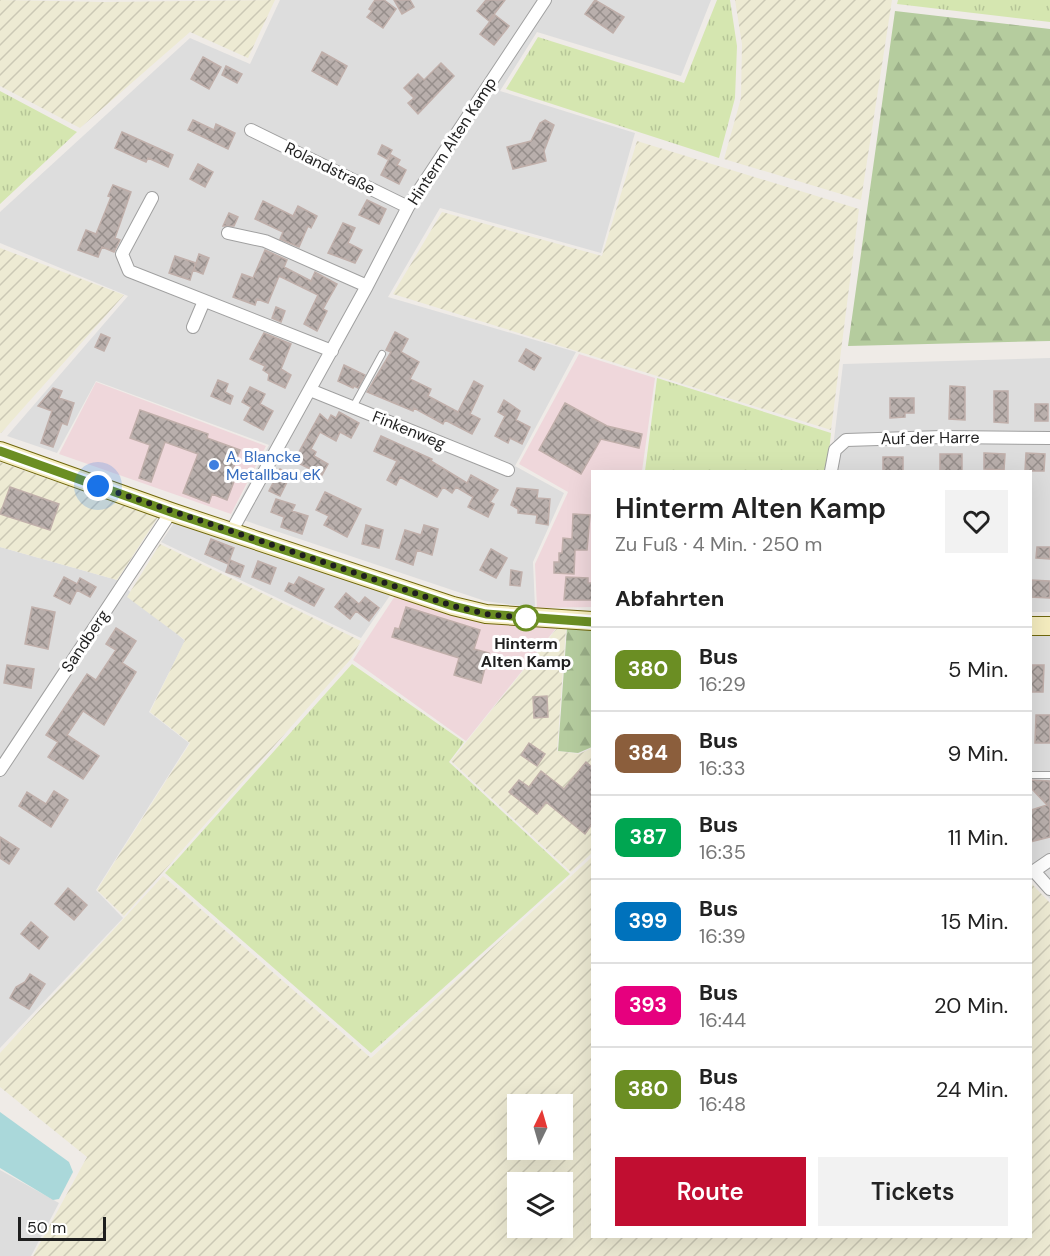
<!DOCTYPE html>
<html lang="de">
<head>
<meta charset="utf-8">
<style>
  :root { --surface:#fff; --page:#f2f2f2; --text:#222; --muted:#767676; --line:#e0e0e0; --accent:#c10e31 }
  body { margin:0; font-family:"DM Sans",sans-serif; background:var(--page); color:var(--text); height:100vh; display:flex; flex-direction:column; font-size:22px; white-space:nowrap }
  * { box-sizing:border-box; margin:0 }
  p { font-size:20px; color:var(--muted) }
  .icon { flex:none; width:33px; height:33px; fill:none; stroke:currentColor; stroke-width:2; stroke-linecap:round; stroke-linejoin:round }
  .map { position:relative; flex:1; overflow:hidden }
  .sheet { position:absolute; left:591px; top:470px; width:441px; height:768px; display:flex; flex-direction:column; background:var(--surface); border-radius:0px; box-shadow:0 6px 24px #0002 }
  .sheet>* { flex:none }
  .badge { padding:0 12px; border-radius:9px; font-size:21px; line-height:39px }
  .needle { width:39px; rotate:5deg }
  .buttons { position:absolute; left:507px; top:1094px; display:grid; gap:12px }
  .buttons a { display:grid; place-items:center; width:66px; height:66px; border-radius:0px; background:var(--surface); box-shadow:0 6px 24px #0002; font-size:30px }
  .scale { position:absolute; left:18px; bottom:15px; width:88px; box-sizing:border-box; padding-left:6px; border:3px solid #1f1f1f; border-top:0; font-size:16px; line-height:21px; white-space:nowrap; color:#1f1f1f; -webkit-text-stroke:4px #fff; paint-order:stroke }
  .you { position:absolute; width:30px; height:30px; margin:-15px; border:4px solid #fff; border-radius:50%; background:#1a73e8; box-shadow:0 0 0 9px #1a73e833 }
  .map>.badge { position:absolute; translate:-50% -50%; box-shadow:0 0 0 3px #fff }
  h2 { padding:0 24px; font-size:22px; line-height:54px }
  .round { display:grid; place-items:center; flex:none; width:63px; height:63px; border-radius:0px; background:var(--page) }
  .overview { display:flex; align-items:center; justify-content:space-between; height:102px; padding:0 24px }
  h1 { font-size:28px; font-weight:600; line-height:45px }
  .primary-button { display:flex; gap:12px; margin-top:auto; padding:12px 24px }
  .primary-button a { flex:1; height:69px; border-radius:0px; background:var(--accent); color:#fff; font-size:24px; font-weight:600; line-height:69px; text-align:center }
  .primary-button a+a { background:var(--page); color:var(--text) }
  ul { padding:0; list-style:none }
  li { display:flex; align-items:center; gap:18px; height:84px; padding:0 24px; border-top:2px solid var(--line) }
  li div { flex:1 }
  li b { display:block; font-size:22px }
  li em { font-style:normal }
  li .badge { min-width:66px; font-weight:700; text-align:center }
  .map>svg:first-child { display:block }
  .residential { fill:#ddd }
  .commercial { fill:#efd7db }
  .farmland { fill:url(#farmland-furrows); fill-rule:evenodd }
  .grass { fill:url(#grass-tufts) }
  .forest { fill:url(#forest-firs) }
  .water { fill:#aad8da }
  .building { fill:url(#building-cross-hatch); stroke:#c0afaa; stroke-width:1.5 }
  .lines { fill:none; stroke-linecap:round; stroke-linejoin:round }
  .service-casing { stroke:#a0a0a0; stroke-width:8 }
  .minor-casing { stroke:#a0a0a0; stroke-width:14 }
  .secondary-casing { stroke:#70680d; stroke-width:20 }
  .service { stroke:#fff; stroke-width:6 }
  .minor { stroke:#fff; stroke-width:12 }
  .secondary { stroke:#f5edbf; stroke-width:18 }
  .line-casing { stroke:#fff; stroke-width:14 }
  .line { stroke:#6b8e23; stroke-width:9 }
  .walk { stroke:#1f1f1f; stroke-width:6; stroke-dasharray:0 10.8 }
  .shop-dot { fill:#3f7fe0; stroke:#fff; stroke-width:2 }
  .stop-dot { fill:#fff; stroke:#6b8e23; stroke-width:3 }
  .labels { text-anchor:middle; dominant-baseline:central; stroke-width:6; stroke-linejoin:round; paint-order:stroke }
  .street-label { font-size:16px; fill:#1f1f1f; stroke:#fff }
  .shop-label { font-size:16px; fill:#366cbe; stroke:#fff; text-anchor:start }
  .stop-label { font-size:16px; font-weight:bold; fill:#1f1f1f; stroke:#fff }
</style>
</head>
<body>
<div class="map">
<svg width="1050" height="1256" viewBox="0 0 1050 1256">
  <defs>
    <pattern id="farmland-furrows" width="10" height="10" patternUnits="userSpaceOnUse" patternTransform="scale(1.5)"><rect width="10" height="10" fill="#edead3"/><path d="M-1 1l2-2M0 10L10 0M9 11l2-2" fill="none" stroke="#cbc8b5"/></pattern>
    <pattern id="grass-tufts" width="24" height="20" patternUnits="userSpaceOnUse" patternTransform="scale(1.5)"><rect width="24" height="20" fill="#d5e6b0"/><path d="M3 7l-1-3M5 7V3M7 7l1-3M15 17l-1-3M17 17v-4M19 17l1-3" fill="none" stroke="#b6c597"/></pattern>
    <pattern id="forest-firs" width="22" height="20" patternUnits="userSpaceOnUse" patternTransform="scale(1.5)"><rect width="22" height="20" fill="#b5cc9e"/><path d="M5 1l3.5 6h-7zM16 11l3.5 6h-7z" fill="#9baf88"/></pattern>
    <pattern id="building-cross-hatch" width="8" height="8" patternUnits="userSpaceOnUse" patternTransform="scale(1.5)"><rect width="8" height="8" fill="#b9afac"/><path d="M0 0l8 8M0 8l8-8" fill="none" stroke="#968e8b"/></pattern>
  </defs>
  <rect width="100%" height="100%" fill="#efebe7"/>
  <path class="residential" d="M 280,0 L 711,0 L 681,76 L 537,32 L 500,91 L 635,133 L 601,253 L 440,208 L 388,297 L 576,352 L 515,466 L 564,493 L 533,562 L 535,608 L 485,601 L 231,516 L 269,445 L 96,381 L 57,453 L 7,436 L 128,296 L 0,243 L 0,212 L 190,38 L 250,64 Z
    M 1050,358 L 1050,612 L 1031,612 L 1030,471 L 838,471 L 831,465 L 843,364 Z
    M 178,517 L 391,594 L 361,638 L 161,542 Z
    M 0,547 L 117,580 L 185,641 L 149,712 L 189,743 L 96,890 L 123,918 L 0,1048 Z
    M 1030,635 L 1050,636 L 1050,899 L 1031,878 Z
    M 0,1170 L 59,1203 L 31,1256 L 0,1256 Z"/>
  <path class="commercial" d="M 579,354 L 655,378 L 642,471 L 592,471 L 592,607 L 537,608 L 535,564 L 568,492 L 519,464 Z
    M 96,382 L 266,446 L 231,514 L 59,454 Z
    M 395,596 L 482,623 L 557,627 L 466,741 L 353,660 Z"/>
  <path class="farmland" d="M 0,0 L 105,2 L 275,0 L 248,58 L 190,32 L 80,128 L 0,86 Z
    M 735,0 L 892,0 L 861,200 L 724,159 L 741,98 L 742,44 Z
    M 637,141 L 859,209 L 831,430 L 393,294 L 442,212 L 602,256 Z
    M 0,248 L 124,295 L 1,433 L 0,433 Z
    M 0,462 L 158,517 L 117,580 L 0,547 Z
    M 160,544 L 361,641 L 350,660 L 124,916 L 97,890 L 190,743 L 150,712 L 185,640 L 127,597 Z
    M 558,627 L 566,627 L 557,751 L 579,754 L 592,748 L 592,853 L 571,872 L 451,761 Z
    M 592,857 L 592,1236 L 1030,1236 L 1031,883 L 1050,903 L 1050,1256 L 33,1256 L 87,1157 L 0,1087 L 0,1053 L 163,876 L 371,1058 ZM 518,1104 L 562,1104 L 562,1149 L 518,1149 ZM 518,1182 L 562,1182 L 562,1227 L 518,1227 Z"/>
  <path class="grass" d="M 717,0 L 730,0 L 737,46 L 735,98 L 719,158 L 506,89 L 538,37 L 684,83 Z
    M 898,0 L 1050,0 L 1050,22 L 897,4 Z
    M 0,91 L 77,132 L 0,204 Z
    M 657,378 L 831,433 L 827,471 L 645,471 Z
    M 352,664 L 464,742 L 449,762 L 570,874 L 371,1053 L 165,873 Z"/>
  <path class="forest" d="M 895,11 L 1050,29 L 1050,341 L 848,346 Z
    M 567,628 L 592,628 L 592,747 L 578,753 L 558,751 Z"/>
  <path class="water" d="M 0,1112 L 69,1162 L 73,1172 L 59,1199 L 53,1200 L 0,1168 Z"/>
  <path class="building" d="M 375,0 L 384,0 L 396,9 L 383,28 L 367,17 L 372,11 L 369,9 Z
    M 394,0 L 410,0 L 414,7 L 402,14 Z
    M 486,0 L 505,0 L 489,21 L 477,11 Z
    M 595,0 L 624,17 L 613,33 L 585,14 Z
    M 495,15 L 509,26 L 494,45 L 480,34 Z
    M 322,52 L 347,66 L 337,85 L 312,71 Z
    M 203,57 L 221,67 L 209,89 L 191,79 Z
    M 441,63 L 454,76 L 418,114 L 408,103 L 414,98 L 404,88 L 418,74 L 424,80 Z
    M 226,66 L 242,74 L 237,83 L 222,75 Z
    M 193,120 L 214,130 L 216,124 L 235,133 L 228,149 L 188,130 Z
    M 545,120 L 554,125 L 544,151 L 546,161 L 513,169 L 507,147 L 531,141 L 540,123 Z
    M 122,132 L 173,155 L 168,167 L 148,158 L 146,162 L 115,148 Z
    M 382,145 L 392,150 L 387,159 L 378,154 Z
    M 391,155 L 400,160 L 397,165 L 406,170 L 399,184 L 381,175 Z
    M 198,164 L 213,172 L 205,187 L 190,179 Z
    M 113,185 L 131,192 L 115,238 L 120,240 L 114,252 L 102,247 L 98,257 L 78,250 L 86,230 L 96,234 L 111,197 L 108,196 Z
    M 367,200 L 386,209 L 379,224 L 359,215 Z
    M 263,201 L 293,216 L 298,206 L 317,216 L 311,228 L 308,226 L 299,247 L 280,239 L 283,232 L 255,219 Z
    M 229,213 L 238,217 L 234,226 L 223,226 Z
    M 343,223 L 355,228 L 348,243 L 362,250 L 355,263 L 328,253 Z
    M 265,250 L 287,260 L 284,267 L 311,281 L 315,272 L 337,284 L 323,309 L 327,311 L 317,331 L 304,324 L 318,295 L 279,276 L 268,303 L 257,299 L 255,305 L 233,297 L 242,274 L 253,278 Z
    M 199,254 L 209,258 L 203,274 L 193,270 L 190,280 L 169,273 L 175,256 L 196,263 L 194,269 Z
    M 276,307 L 285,311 L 281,322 L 272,318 Z
    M 395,332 L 408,339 L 401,352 L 419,362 L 410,379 L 431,389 L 428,396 L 458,412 L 474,381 L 483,386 L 470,414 L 480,419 L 472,434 L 445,420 L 443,424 L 414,408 L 413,411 L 367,392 L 391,352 L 386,350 Z
    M 264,333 L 291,344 L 281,369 L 291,375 L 285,388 L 268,380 L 269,374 L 263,370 L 265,366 L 250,359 Z
    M 101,334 L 110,338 L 104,351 L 95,347 Z
    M 526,349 L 541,358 L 534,370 L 519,361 Z
    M 344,365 L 365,375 L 358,388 L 354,386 L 353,388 L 338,381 Z
    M 218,380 L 228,384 L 225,392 L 233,396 L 230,404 L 211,396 Z
    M 950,386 L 965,387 L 965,420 L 949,419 Z
    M 250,387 L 265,394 L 260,404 L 273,411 L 263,430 L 244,420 L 251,407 L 242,402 Z
    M 53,388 L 62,391 L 59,398 L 74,403 L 67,425 L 62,423 L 53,447 L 41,443 L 52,411 L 38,406 Z
    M 994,391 L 1008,391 L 1008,423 L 994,422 Z
    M 890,398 L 914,398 L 914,413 L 905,413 L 905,417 L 890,418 Z
    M 504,400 L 520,411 L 516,420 L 530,427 L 522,444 L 510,438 L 508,443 L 495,436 L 505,416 L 498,412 Z
    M 565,403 L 607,426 L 642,434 L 639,448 L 601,439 L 581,474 L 539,450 Z
    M 1035,404 L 1048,404 L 1048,421 L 1035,421 Z
    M 140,410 L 208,434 L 207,438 L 240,450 L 233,469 L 238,471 L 227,500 L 212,494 L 209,503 L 183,493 L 198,454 L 165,442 L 151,482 L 139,478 L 150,445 L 130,438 Z
    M 339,412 L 359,423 L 351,438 L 340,432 L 336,441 L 320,432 L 311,449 L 316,452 L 314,456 L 328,464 L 322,475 L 294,461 L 320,414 L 328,421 L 331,415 L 336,418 Z
    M 381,436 L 432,459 L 431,461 L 467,483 L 471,475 L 498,490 L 490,502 L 494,504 L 488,517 L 468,507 L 473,497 L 456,487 L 452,493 L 443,487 L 437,497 L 400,477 L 396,485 L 387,480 L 397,461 L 374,451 Z
    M 984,453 L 1005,454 L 1004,470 L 984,469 Z
    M 1026,453 L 1045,454 L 1044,471 L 1025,471 Z
    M 940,454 L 962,454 L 962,471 L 940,471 Z
    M 883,457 L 903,457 L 903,471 L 883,471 Z
    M 280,469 L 291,474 L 280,496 L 269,491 Z
    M 10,487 L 59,504 L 50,530 L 0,514 Z
    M 517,488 L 538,490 L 537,498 L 550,499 L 548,525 L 536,523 L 537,515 L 518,513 L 518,509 L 511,505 Z
    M 325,492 L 361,509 L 347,537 L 324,525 L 329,516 L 316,510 Z
    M 276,499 L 295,505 L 292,511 L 308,516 L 302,534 L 281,527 L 284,517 L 271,512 Z
    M 573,514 L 590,515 L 587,550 L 575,550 L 574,574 L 554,573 L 554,562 L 559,562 L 559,553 L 562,553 L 563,538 L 572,539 Z
    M 366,525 L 383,530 L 379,548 L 362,544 Z
    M 424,525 L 438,529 L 432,555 L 417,550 L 413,565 L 396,559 L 405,530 L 421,535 Z
    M 211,539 L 234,548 L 228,564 L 205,554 Z
    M 1037,547 L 1050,547 L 1050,559 L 1036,558 Z
    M 491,549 L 507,558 L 496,578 L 480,570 Z
    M 230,560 L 244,566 L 240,577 L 226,572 Z
    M 258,561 L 276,568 L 270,584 L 252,577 Z
    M 511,570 L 522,572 L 520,586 L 510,585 Z
    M 64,577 L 77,584 L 80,578 L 96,587 L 90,597 L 77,590 L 70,604 L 54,596 Z
    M 299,577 L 324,589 L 314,606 L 285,591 L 289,583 L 294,585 Z
    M 566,577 L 588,578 L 588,583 L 592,583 L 592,600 L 564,600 Z
    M 1030,580 L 1050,581 L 1050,598 L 1030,597 Z
    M 346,593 L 359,604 L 365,597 L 379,608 L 369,621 L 356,611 L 350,619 L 335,607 Z
    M 32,607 L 55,612 L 48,649 L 25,644 Z
    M 406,607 L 480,630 L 474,649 L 489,653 L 481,683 L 454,675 L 459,658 L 392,637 L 395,628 L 399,629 Z
    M 116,628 L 136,641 L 122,663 L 136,672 L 104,725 L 83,711 L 67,735 L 99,756 L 83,779 L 48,757 L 58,742 L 46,735 L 87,674 L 96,680 L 116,650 L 106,644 Z
    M 7,665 L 34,669 L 31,688 L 4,683 Z
    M 1030,665 L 1044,665 L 1043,692 L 1030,692 Z
    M 547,696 L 548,717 L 534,718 L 533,697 Z
    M 1036,715 L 1050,715 L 1050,743 L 1035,743 Z
    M 529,743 L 545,754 L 537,766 L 521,755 Z
    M 586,762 L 592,767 L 592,824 L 585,834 L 546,802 L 537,814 L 509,792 L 519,780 L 529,787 L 541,771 L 564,789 Z
    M 1030,780 L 1050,781 L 1050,837 L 1030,842 L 1031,810 L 1047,805 L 1030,787 Z
    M 54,791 L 68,800 L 51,827 L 19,806 L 27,792 L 46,804 Z
    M 0,837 L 19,849 L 9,864 L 0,858 Z
    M 68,888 L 87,905 L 74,920 L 55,904 Z
    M 31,922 L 48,937 L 39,949 L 21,934 Z
    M 30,974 L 45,984 L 29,1009 L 10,998 L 16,987 L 25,982 Z"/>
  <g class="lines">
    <defs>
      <path id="service" d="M 353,407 L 382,354
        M 1030,775 L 1050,775"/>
      <path id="minor" d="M 251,130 L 408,207
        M 152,198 L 122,254 L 129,271 L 332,351
        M 228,233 L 265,241 L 367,286
        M 193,327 L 204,301
        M 310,390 L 508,470
        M 831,471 L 835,450 L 846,440 L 942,437 L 1050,438
        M 231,532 L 367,286 L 408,207 L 545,0
        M 0,770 L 171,512
        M 1050,860 L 1034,871 L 1050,889"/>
      <path id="secondary" d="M 0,451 L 171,512 L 453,606 L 486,614 L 592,621
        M 1030,626 L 1050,626"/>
    </defs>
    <use href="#service" class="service-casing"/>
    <use href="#minor" class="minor-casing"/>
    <use href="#secondary" class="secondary-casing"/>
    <use href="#service" class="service"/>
    <use href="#minor" class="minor"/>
    <use href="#secondary" class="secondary"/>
  </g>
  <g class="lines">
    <defs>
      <path id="line" d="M 0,451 L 171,512 L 453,606 L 486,614 L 592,622"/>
    </defs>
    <use href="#line" class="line-casing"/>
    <use href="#line" class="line"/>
    <path class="walk" d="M 98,486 L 453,606 L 486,614 L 526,618"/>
  </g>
  <circle class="shop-dot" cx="214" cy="465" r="6"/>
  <circle class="stop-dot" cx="526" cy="618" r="12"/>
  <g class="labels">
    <g class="street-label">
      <text transform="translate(452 141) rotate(-57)">Hinterm Alten Kamp</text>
      <text transform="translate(330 168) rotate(26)">Rolandstraße</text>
      <text transform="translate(409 430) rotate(22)">Finkenweg</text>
      <text transform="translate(930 438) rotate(-1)">Auf der Harre</text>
      <text transform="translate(85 641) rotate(-56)">Sandberg</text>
    </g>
    <g class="shop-label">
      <text x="226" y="456">A. Blancke<tspan x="226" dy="18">Metallbau eK</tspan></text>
    </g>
    <g class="stop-label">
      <text x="526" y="643">Hinterm<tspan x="526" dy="18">Alten Kamp</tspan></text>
    </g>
  </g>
</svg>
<div class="buttons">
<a><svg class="needle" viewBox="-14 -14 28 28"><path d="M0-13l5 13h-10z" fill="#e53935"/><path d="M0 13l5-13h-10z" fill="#767676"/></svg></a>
<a><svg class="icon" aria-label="layers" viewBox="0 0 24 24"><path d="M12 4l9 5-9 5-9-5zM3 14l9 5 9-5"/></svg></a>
</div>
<div class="scale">50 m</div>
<div class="you" style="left:98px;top:486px"></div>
<section class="sheet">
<div class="overview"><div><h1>Hinterm Alten Kamp</h1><p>Zu Fuß · 4 Min. · 250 m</p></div><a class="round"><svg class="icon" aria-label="heart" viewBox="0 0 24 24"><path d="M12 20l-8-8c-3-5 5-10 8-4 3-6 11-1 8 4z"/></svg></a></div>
<h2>Abfahrten</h2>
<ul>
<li><span class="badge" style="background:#6b8e23;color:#fff">380</span><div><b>Bus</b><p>16:29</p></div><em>5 Min.</em></li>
<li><span class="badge" style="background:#8b5e3c;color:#fff">384</span><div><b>Bus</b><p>16:33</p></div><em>9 Min.</em></li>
<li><span class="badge" style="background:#00a651;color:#fff">387</span><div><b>Bus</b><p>16:35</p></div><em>11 Min.</em></li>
<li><span class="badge" style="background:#0072bc;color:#fff">399</span><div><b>Bus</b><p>16:39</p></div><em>15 Min.</em></li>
<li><span class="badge" style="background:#e6007e;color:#fff">393</span><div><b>Bus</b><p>16:44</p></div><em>20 Min.</em></li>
<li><span class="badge" style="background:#6b8e23;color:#fff">380</span><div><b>Bus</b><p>16:48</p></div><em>24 Min.</em></li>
</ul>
<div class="primary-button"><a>Route</a><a>Tickets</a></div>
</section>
</div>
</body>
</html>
